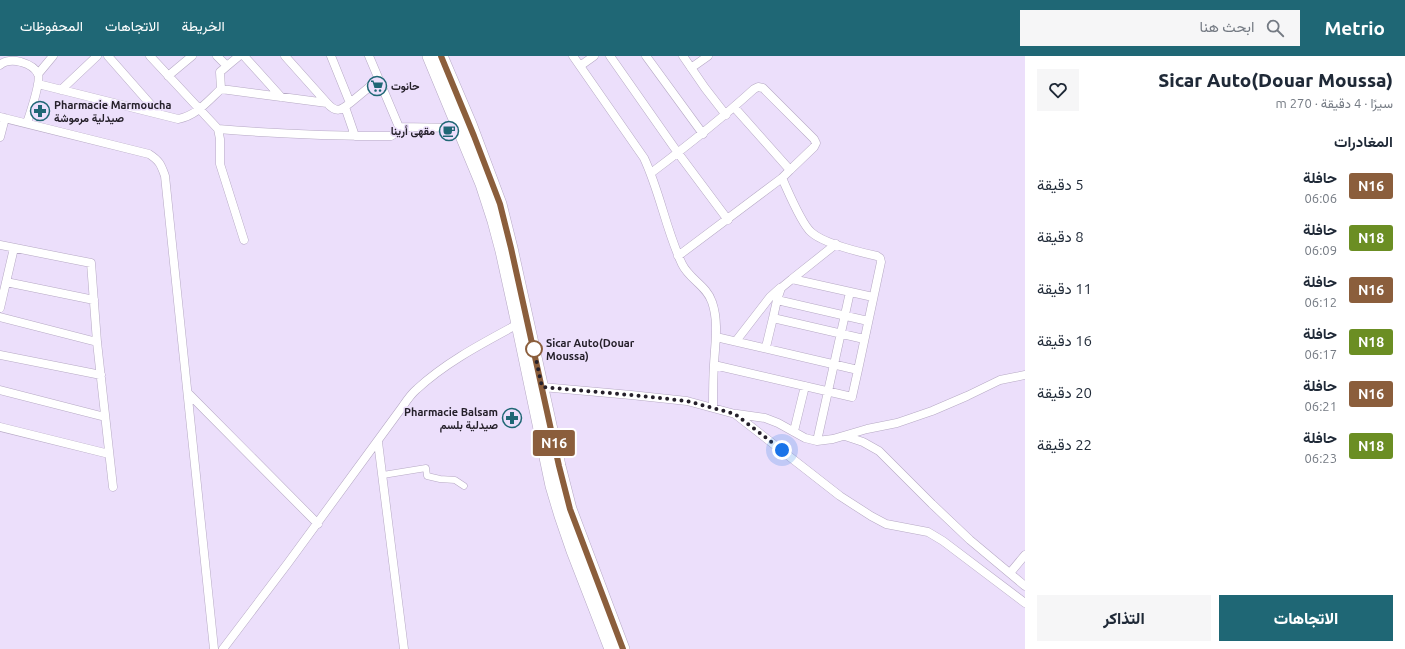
<!DOCTYPE html>
<html lang="ar">
<head>
<meta charset="utf-8">
<style>
  :root { --surface:#fff; --page:#f6f6f7; --text:#1f2937; --muted:#747a83; --accent:#1f6775 }
  body { margin:0; font-family:Ubuntu,Vazirmatn,sans-serif; background:var(--page); color:var(--text); direction:rtl; height:100vh; display:flex; flex-direction:column; font-size:15px; white-space:nowrap }
  * { box-sizing:border-box; margin:0 }
  p { font-size:13px; color:var(--muted) }
  .icon { flex:none; width:22px; height:22px; fill:none; stroke:currentColor; stroke-width:2; stroke-linecap:round; stroke-linejoin:round }
  .map { position:relative; flex:1; overflow:hidden; direction:ltr }
  .details { display:flex; flex-direction:column; background:var(--surface); width:380px }
  .details>* { flex:none }
  .badge { padding:0 8px; border-radius:3px; font-size:14px; line-height:26px }
  .you { position:absolute; width:20px; height:20px; margin:-10px; border:3px solid #fff; border-radius:50%; background:#1a73e8; box-shadow:0 0 0 6px #1a73e833 }
  .map>.badge { position:absolute; translate:-50% -50%; box-shadow:0 0 0 2px #fff }
  h2 { padding:0 12px; font-size:15px; line-height:36px }
  .round { display:grid; place-items:center; flex:none; width:42px; height:42px; border-radius:0px; background:var(--page) }
  .summary { display:flex; align-items:center; justify-content:space-between; height:68px; padding:0 12px }
  h1 { font-size:19px; font-weight:800; line-height:30px }
  .action { display:flex; gap:8px; margin-top:auto; padding:8px 12px }
  .action a { flex:1; height:46px; border-radius:0px; background:var(--accent); color:#fff; font-size:16px; font-weight:800; line-height:46px; text-align:center }
  .action a+a { background:var(--page); color:var(--text) }
  ul { padding:0; list-style:none }
  li { display:flex; align-items:center; gap:12px; height:52px; padding:0 12px }
  li div { flex:1 }
  li b { display:block; font-size:15px }
  li em { font-style:normal }
  li .badge { min-width:44px; font-weight:700; text-align:center }
  header { display:flex; align-items:center; gap:24px; box-sizing:border-box; height:56px; padding:0 20px; background:var(--accent); color:#fff }
  header strong { font-size:19px }
  nav { display:flex; gap:22px; margin-inline-start:auto; font-size:14px }
  .search { width:280px; height:36px; background:var(--page); display:flex; align-items:center; gap:10px; box-sizing:border-box; padding:0 14px; border-radius:0px; color:var(--muted); font-size:15px }
  main { display:flex; flex:1; min-height:0 }
  .map>svg:first-child { display:block }
  .lines { fill:none; stroke-linecap:round; stroke-linejoin:round }
  .pedestrian-casing { stroke:#b6a9c4; stroke-width:7 }
  .minor-casing { stroke:#b6a9c4; stroke-width:9 }
  .primary-casing { stroke:#b6a9c4; stroke-width:14 }
  .pedestrian { stroke:#fff; stroke-width:6 }
  .minor { stroke:#fff; stroke-width:8 }
  .primary { stroke:#fff; stroke-width:13 }
  .line-casing { stroke:#fff; stroke-width:9 }
  .line { stroke:#8b5e3c; stroke-width:6 }
  .walk { stroke:#25202a; stroke-width:4; stroke-dasharray:0 7.2 }
  .stop-dot { fill:#fff; stroke:#8b5e3c; stroke-width:2 }
  .labels { text-anchor:middle; dominant-baseline:central; stroke-width:3; stroke-linejoin:round; paint-order:stroke }
  .poi-label { font-size:11px; font-weight:bold; fill:#25202a; stroke:#ecdffb; text-anchor:start }
  .stop-label { font-size:11px; font-weight:bold; fill:#25202a; stroke:#ecdffb; text-anchor:start }
</style>
</head>
<body>
<header>
<strong>Metrio</strong>
<div class="search"><svg class="icon" aria-label="search" viewBox="0 0 24 24"><circle cx="10" cy="10" r="6"/><path d="M15 15l6 6"/></svg>ابحث هنا</div>
<nav><a>الخريطة</a><a>الاتجاهات</a><a>المحفوظات</a></nav>
</header>
<main>
<section class="details">
<div class="summary"><div><h1>Sicar Auto(Douar Moussa)</h1><p>سيرًا · 4 دقيقة · 270 m</p></div><a class="round"><svg class="icon" aria-label="heart" viewBox="0 0 24 24"><path d="M12 20l-8-8c-3-5 5-10 8-4 3-6 11-1 8 4z"/></svg></a></div>
<h2>المغادرات</h2>
<ul>
<li><span class="badge" style="background:#8b5e3c;color:#fff">N16</span><div><b>حافلة</b><p>06:06</p></div><em>5 دقيقة</em></li>
<li><span class="badge" style="background:#6b8e23;color:#fff">N18</span><div><b>حافلة</b><p>06:09</p></div><em>8 دقيقة</em></li>
<li><span class="badge" style="background:#8b5e3c;color:#fff">N16</span><div><b>حافلة</b><p>06:12</p></div><em>11 دقيقة</em></li>
<li><span class="badge" style="background:#6b8e23;color:#fff">N18</span><div><b>حافلة</b><p>06:17</p></div><em>16 دقيقة</em></li>
<li><span class="badge" style="background:#8b5e3c;color:#fff">N16</span><div><b>حافلة</b><p>06:21</p></div><em>20 دقيقة</em></li>
<li><span class="badge" style="background:#6b8e23;color:#fff">N18</span><div><b>حافلة</b><p>06:23</p></div><em>22 دقيقة</em></li>
</ul>
<div class="action"><a>الاتجاهات</a><a>التذاكر</a></div>
</section>
<div class="map">
<svg width="1025" height="593" viewBox="0 0 1025 593">
  <rect width="100%" height="100%" fill="#ecdffb"/>
  <g class="lines">
    <defs>
      <path id="pedestrian" d="M 383,419 L 426,412 L 427,420 L 440,423 L 455,424 L 464,430"/>
      <path id="minor" d="M 108,0 L 159,58
        M 150,0 L 218,73 L 220,83 L 220,108 L 244,184
        M 217,0 L 227,10 L 239,0
        M 244,0 L 281,41
        M 369,0 L 399,71 L 458,72
        M 573,0 L 644,102 C 660,136 666,174 682,208 C 689,223 707,230 712,246 C 719,266 715,288 714,309 C 713,323 713,337 713,351
        M 610,0 L 678,97 L 728,164
        M 646,0 L 703,78
        M 683,0 L 705,32 L 726,59
        M 0,9 C 6,4 13,4 21,6 C 28,8 35,11 38,18 C 41,25 30,58 27,67
        M 580,10 L 594,0
        M 691,12 L 708,0
        M 38,18 L 53,0
        M 168,20 L 192,0
        M 38,28 L 178,63 C 196,60 208,45 221,33 L 327,47 L 285,0
        M 221,33 L 220,16 L 227,10
        M 61,34 L 97,0
        M 327,47 C 336,57 340,55 350,47 L 331,0
        M 350,47 L 379,23
        M 345,51 L 355,80
        M 734,51 L 790,114 L 782,122
        M 0,61 L 149,98 C 160,105 161,109 165,120 L 214,593
        M 218,73 C 276,78 333,80 391,80 L 396,77 L 399,71
        M 0,81 L 5,62
        M 651,117 C 687,90 721,63 754,33 L 758,31 L 763,32 L 814,83 L 816,87 L 814,91 L 790,114
        M 0,189 L 91,207 L 97,286 L 113,431
        M 678,200 L 782,122 C 788,135 801,167 811,176 C 824,188 859,196 877,200 L 880,202 L 881,206 L 858,314
        M 792,223 L 836,188
        M 6,226 L 94,244
        M 777,244 L 781,232 L 792,223 L 873,241
        M 0,252 L 14,192
        M 0,261 L 97,286
        M 773,262 L 777,244 L 868,265
        M 736,285 L 770,241 L 780,232
        M 766,291 L 773,262 L 864,283
        M 0,299 L 101,319
        M 714,309 L 852,341 L 858,314 L 716,281
        M 542,331 L 631,339 L 687,345 L 735,358 L 840,440 L 871,460 L 886,468 L 928,476 L 943,485 L 1025,547
        M 0,334 L 105,361
        M 188,337 L 318,468
        M 737,358 L 765,362 L 778,367 L 805,382 L 817,385 L 833,383 L 867,373 L 897,367 L 932,355 L 967,340 L 1000,324 L 1025,319
        M 0,371 L 109,398
        M 794,375 L 805,330
        M 845,380 L 863,386 L 879,395 L 932,448 L 970,484 L 1025,530
        M 817,385 L 850,236
        M 378,386 L 404,593
        M 1010,517 L 1025,499
        M 223,593 L 288,507 L 403,350 C 407,344 411,338 417,333 C 446,306 483,287 518,268"/>
      <path id="primary" d="M 429,0 L 482,128 L 494,165 L 502,195 L 518,268 L 552,430 L 561,460 L 573,495 L 611,593
        M 441,0 L 470,68 L 500,148 L 511,192 L 559,410 L 570,453 L 623,593"/>
    </defs>
    <use href="#pedestrian" class="pedestrian-casing"/>
    <use href="#minor" class="minor-casing"/>
    <use href="#primary" class="primary-casing"/>
    <use href="#pedestrian" class="pedestrian"/>
    <use href="#minor" class="minor"/>
    <use href="#primary" class="primary"/>
  </g>
  <g class="lines">
    <defs>
      <path id="line" d="M 441,0 L 474,80 L 500,148 L 511,192 L 559,410 L 570,453 L 623,593"/>
    </defs>
    <use href="#line" class="line-casing"/>
    <use href="#line" class="line"/>
    <path class="walk" d="M 534,293 L 533,289 L 542,331 L 631,339 L 687,345 L 713,352 L 735,358 L 782,394"/>
  </g>
  <defs>
    <symbol id="supermarket-ring" viewBox="-11 -11 22 22"><circle r="9.5" fill="#ecdffb" stroke="#1f6775" stroke-width="1.5"/><path d="M-6-5.5h2.5l.6 2H6L4.5 2H-2.5L-4.4-4H-6ZM-1.5 3.2a1.3 1.3 0 1 0 .1 0ZM3 3.2a1.3 1.3 0 1 0 .1 0Z" fill="#1f6775"/></symbol>
    <symbol id="pharmacy-ring" viewBox="-11 -11 22 22"><circle r="9.5" fill="#ecdffb" stroke="#1f6775" stroke-width="1.5"/><path d="M-2-6h4v4h4v4h-4v4h-4v-4h-4v-4h4Z" fill="#1f6775"/></symbol>
    <symbol id="cafe-ring" viewBox="-11 -11 22 22"><circle r="9.5" fill="#ecdffb" stroke="#1f6775" stroke-width="1.5"/><path d="M-5.5-4.5H6V0H3Q3 3.5 0 3.5H-2.5Q-5.5 3.5-5.5 0ZM3-3.2v2h1.7v-2ZM-6 4.5H4V6H-6Z" fill="#1f6775"/></symbol>
  </defs>
  <g fill-rule="evenodd">
    <use href="#supermarket-ring" x="366" y="19" width="22" height="22"/>
    <use href="#pharmacy-ring" x="29" y="44" width="22" height="22"/>
    <use href="#cafe-ring" x="438" y="64" width="22" height="22"/>
    <use href="#pharmacy-ring" x="501" y="351" width="22" height="22"/>
  </g>
  <circle class="stop-dot" cx="534" cy="293" r="8"/>
  <g class="labels">
    <g class="poi-label">
      <text x="391" y="30">حانوت</text>
      <text x="54" y="49">Pharmacie Marmoucha<tspan x="54" dy="13">صيدلية مرموشة</tspan></text>
      <text x="435" y="75" text-anchor="end">مقهى أرينا</text>
      <text x="498" y="356" text-anchor="end">Pharmacie Balsam<tspan x="498" dy="13">صيدلية بلسم</tspan></text>
    </g>
    <g class="stop-label">
      <text x="546" y="287">Sicar Auto(Douar<tspan x="546" dy="13">Moussa)</tspan></text>
    </g>
  </g>
</svg>
<div class="you" style="left:782px;top:394px"></div>
<b class="badge" style="left:554px;top:387px;background:#8b5e3c;color:#fff">N16</b>
</div>
</main>
</body>
</html>
